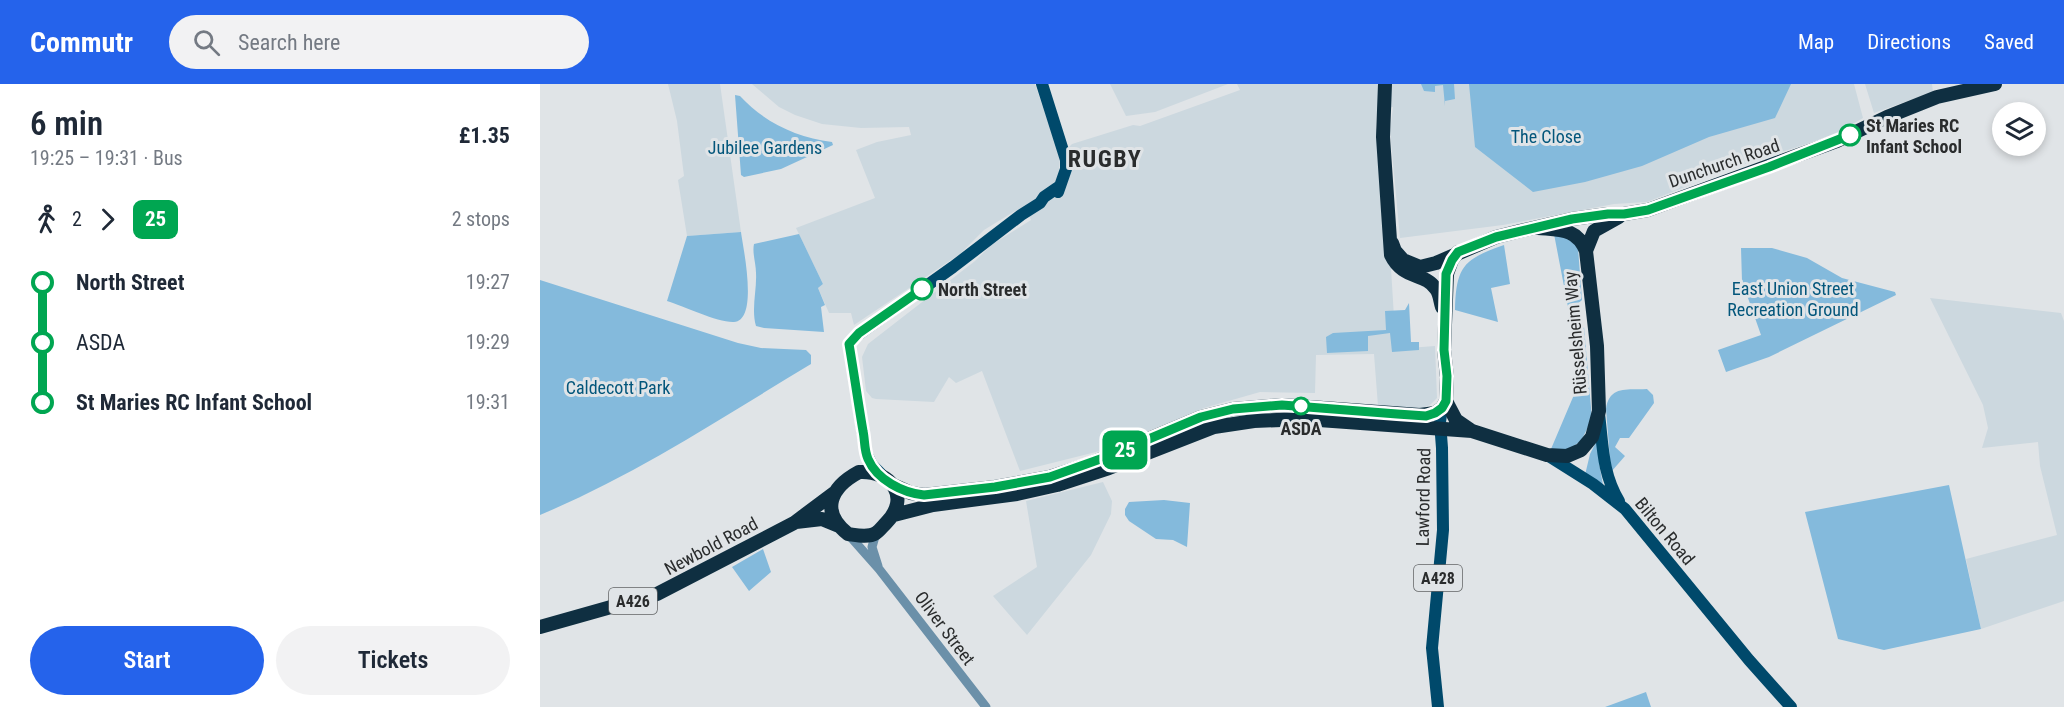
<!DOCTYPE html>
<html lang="en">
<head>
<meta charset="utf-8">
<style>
  :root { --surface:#fff; --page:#f2f2f3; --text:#1f2937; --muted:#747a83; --accent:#2563eb }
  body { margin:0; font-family:"Roboto Condensed",sans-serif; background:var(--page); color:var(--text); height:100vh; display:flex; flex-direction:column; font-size:22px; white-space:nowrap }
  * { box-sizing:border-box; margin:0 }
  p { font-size:20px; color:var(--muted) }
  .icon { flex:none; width:33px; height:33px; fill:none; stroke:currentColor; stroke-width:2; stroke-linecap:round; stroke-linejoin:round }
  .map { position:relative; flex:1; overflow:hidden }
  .sheet { display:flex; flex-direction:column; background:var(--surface); width:540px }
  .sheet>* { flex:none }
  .badge { padding:0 12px; border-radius:9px; font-size:21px; line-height:39px }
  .tools { position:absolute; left:1452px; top:18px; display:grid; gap:12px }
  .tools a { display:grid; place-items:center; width:54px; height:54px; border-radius:50%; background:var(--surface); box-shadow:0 3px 9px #0003; font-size:30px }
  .map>.badge { position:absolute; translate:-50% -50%; box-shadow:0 0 0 3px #fff }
  .legs { display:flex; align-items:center; gap:9px; height:66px; padding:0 30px; font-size:20px }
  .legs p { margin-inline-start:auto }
  .overview { display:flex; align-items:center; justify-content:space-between; height:102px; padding:0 30px }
  h1 { font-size:33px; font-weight:600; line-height:45px }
  .button { display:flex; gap:12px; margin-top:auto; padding:12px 30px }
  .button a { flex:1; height:69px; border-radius:36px; background:var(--accent); color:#fff; font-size:24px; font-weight:600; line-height:69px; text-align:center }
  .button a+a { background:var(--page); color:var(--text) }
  ul { padding:0 30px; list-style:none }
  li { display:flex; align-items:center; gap:21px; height:60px; font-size:22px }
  li i { display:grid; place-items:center; width:9px; height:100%; margin:0 8px; background:currentColor }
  li i::after { content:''; width:15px; height:15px; margin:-8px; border:4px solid; border-radius:50%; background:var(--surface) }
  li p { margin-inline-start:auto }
  li:first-child i { background:linear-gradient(#0000 50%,currentColor 0) }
  li:last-child i { background:linear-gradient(currentColor 50%,#0000 0) }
  header { display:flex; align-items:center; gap:36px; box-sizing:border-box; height:84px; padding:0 30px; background:var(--accent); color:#fff }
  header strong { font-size:28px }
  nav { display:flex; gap:33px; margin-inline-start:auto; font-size:21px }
  .search { width:420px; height:54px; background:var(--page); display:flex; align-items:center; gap:15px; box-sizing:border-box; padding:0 21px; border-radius:33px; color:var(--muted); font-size:22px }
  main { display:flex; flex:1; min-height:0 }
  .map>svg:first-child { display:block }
  .built { fill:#ccd8df }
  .green { fill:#84badc }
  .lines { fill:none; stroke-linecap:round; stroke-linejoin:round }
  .minor { stroke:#6b90a9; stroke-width:9 }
  .major { stroke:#00496b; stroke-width:12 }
  .highway { stroke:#0f2f41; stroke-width:14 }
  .line-1-casing { stroke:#fff; stroke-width:14 }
  .line-1 { stroke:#00a651; stroke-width:9 }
  .stop-1-dot { fill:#fff; stroke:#00a651; stroke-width:3 }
  .labels { text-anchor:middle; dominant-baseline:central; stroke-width:6; stroke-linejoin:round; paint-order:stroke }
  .shield { fill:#e0e4e7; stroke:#616365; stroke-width:1.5 }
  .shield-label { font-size:16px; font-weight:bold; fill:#2a2c2d }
  .stop-label { font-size:18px; font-weight:bold; fill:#2a2c2d; stroke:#e0e4e7; text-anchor:start }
  .park-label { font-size:18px; fill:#03567b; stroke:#e0e4e7 }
  .street-label { font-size:18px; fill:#2a2c2d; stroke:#e0e4e7 }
  .district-label { font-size:24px; font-weight:bold; letter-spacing:1.5px; fill:#2a2c2d; stroke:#e0e4e7 }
</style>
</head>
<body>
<header>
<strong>Commutr</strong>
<div class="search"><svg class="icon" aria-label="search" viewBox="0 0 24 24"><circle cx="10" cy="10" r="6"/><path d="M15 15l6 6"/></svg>Search here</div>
<nav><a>Map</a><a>Directions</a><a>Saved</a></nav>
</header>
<main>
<section class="sheet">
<div class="overview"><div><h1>6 min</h1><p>19:25 – 19:31 · Bus</p></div><b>£1.35</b></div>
<div class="legs"><svg class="icon" aria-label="walk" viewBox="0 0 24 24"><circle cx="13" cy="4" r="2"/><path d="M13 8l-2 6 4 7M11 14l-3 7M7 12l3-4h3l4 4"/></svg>2<svg class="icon" aria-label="forward" viewBox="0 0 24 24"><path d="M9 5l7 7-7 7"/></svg><b class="badge" style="background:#00a651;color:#fff">25</b><p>2 stops</p></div>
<ul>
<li><i style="color:#00a651"></i><b>North Street</b><p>19:27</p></li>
<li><i style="color:#00a651"></i><span>ASDA</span><p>19:29</p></li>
<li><i style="color:#00a651"></i><b>St Maries RC Infant School</b><p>19:31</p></li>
</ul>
<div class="button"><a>Start</a><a>Tickets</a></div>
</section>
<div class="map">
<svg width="1524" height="623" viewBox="0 0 1524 623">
  <rect width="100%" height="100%" fill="#e0e4e7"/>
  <path class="built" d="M 128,0 L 180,0 L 201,148 L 147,152 L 138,96 L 144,92 L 137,37 Z
    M 212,0 L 495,0 L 520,73 L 519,86 L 534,81 L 529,63 L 532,60 L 593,41 L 600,42 L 700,6 L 697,0 L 1314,0 L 1323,34 L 1294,51 L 1193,84 L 1107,118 L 1074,120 L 963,141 L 860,154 L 850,47 L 853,23 L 837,25 L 836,44 L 843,56 L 856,265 L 895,262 L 897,314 L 890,321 L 880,325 L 838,322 L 834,270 L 776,271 L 775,309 L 720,308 L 664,324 L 560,367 L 480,387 L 442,287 L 416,299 L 409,293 L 394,318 L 336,315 L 332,314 L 326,307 L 322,273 L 328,260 L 435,177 L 451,161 L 491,136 L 485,123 L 475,127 L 444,146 L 420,170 L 314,241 L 311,229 L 289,229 L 278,204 L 283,200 L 256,144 L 335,114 L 316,66 L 337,58 L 371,51 L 369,43 L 321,44 L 282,40 L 255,31 L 239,23 Z
    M 570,0 L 688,0 L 615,28 L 586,32 Z
    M 1325,0 L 1392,0 L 1393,8 L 1334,29 Z
    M 1390,214 L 1521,229 L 1524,237 L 1524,517 L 1441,545 L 1426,475 L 1517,451 L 1500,382 L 1498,358 L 1442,364 L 1448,344 L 1443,321 Z
    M 563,398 L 572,417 L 571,430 L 551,471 L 487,551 L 453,512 L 497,483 L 486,417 Z"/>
  <path class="green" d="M 881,0 L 914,0 L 915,15 L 905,17 L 905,22 L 903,1 L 895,2 L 895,8 L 884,7 Z
    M 929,0 L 1251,0 L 1235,34 L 1169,53 L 1102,82 L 1045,98 L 993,108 L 935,63 Z
    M 195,11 L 200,12 C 225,39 256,53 292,58 L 293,61 L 241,85 L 204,93 L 201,91 Z
    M 201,148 C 203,164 219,236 194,238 C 179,239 143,222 127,217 L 147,152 Z
    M 259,150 L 283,200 L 278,204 L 285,221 L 281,223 L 284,248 L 224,244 L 216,242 C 211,225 217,206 216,189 C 216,179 212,169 214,160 Z
    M 1014,150 L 1030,153 L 1038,164 L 1042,216 L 1035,222 L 1028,223 Z
    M 964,161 L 970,200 L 951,204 L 958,238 L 915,226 C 916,182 924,175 964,161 Z
    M 1201,164 L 1232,164 L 1267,174 L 1302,194 L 1355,208 L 1356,211 L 1229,273 L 1186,288 L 1178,266 L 1221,251 L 1202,197 Z
    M 0,196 L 198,259 L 221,264 L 266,266 L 271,271 L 271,280 C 183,333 95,391 0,431 Z
    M 869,219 L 871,258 L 879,258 L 879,266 L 852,268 L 850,249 L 828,252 L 828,267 L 787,269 L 786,253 L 793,249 L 846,246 L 845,227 L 865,226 Z
    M 1039,237 L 1044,243 L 1052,335 L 1041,357 L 1029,365 L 1021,367 L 1011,365 L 1039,299 L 1032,238 Z
    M 1107,305 L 1113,311 L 1114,319 L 1089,354 L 1080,354 L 1075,363 L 1085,372 L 1071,388 L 1066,325 C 1069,301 1088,306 1107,305 Z
    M 1059,352 L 1059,379 L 1063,401 L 1045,391 L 1050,370 Z
    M 1409,401 L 1441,545 L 1344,566 L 1298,555 L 1265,428 Z
    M 624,416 L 650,419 L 647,463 L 633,456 L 616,455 L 589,437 L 585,431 L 585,425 L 589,418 Z
    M 223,465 L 231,488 L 209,507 L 192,483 Z
    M 1106,608 L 1111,623 L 1065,623 Z"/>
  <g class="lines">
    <path class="minor" d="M 336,449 L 332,463 L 338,482
      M 308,450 L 339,485 L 446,623"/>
    <path class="major" d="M 502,0 L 526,76 L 526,85 L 518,108
      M 1059,330 C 1063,361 1062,389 1079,417
      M 1007,371 L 1053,400 L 1085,425 L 1209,576 L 1251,623
      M 344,393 L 332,381 L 326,369 L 309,260 L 319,250 L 413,183 L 481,131 L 500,119 L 504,113 L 520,102
      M 898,623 L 892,564 L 903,446 L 902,364 L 900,338 L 902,324"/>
    <path class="highway" d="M 845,0 L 843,53 L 851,171 C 863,196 885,188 896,205 C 900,210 900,217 902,223
      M 852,159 L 855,167 L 863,176 L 880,183 L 896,179 L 956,153 L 980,147 L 1032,135 L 1068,130 L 1084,130 L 1108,126 L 1297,57 L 1347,33 L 1397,13 L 1455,0
      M 1046,167 L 1054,147 L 1079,133
      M 906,317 L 916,336 L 932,347
      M 319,388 C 352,386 371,414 346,439 C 343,442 339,447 336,449 C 328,454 316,451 308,450 C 279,427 291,403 319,388 Z
      M 353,401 L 371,409 L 384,411 L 455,403 L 510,393 L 549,380 L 661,333 L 693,325 L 742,321 L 880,331 L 895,329 L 902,324 L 906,317 L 907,293 L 904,266 L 907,190 L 912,176 L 918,168
      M 354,431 L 393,421 L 477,410 L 517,401 L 569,384 L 674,343 L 714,337 L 765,335 L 932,347 L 1007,371 L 1027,372 L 1041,366 L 1052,353 L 1059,327 L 1057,262 L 1046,167 C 1037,144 1020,146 998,144
      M 256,438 L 282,435 L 299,442
      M 0,543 L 117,510 L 254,439 L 294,409"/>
  </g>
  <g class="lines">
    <defs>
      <path id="line-1" d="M 382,205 L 319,249 L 309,260 C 314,289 318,318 323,347 C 325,356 324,366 328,375 C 337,396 363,409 384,411 L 455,403 L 510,393 L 566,373 L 661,333 L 693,325 L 742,321 L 857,330 L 886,332 L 895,329 L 902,324 L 906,317 L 907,292 L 904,266 L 906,190 L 912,176 L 918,168 L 956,153 L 1032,135 L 1068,130 L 1084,130 L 1108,126 L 1229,83 L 1310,51"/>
    </defs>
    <use href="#line-1" class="line-1-casing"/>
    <use href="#line-1" class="line-1"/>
  </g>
  <g class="stop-1-dot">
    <circle cx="1310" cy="51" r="10"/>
    <circle cx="382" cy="205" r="10"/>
    <circle cx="761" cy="322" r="8"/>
  </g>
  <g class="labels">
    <g class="shield">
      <rect x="874" y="481" width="48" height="26" rx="4.5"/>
      <rect x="69" y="504" width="48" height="26" rx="4.5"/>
    </g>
    <g class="shield-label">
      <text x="898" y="494">A428</text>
      <text x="93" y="517">A426</text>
    </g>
    <g class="stop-label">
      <text x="1326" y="41">St Maries RC<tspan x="1326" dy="21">Infant School</tspan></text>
      <text x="398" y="205">North Street</text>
      <text x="761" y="344" text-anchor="middle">ASDA</text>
    </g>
    <g class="park-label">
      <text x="1006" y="52">The Close</text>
      <text x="225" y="63">Jubilee Gardens</text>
      <text x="1253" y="204">East Union Street<tspan x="1253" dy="21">Recreation Ground</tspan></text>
      <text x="78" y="303">Caldecott Park</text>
    </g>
    <g class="street-label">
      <text transform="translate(1184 79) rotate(-19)">Dunchurch Road</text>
      <text transform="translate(1035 249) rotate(-95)">Rüsselsheim Way</text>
      <text transform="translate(883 413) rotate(-89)">Lawford Road</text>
      <text transform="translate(1125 447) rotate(50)">Bilton Road</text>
      <text transform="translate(171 462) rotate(-28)">Newbold Road</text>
      <text transform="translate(405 544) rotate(53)">Oliver Street</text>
    </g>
    <g class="district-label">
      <text x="565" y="75">RUGBY</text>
    </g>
  </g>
</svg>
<div class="tools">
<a><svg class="icon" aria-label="layers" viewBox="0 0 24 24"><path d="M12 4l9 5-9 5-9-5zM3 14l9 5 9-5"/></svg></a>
</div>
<b class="badge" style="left:585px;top:366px;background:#00a651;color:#fff">25</b>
</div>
</main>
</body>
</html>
